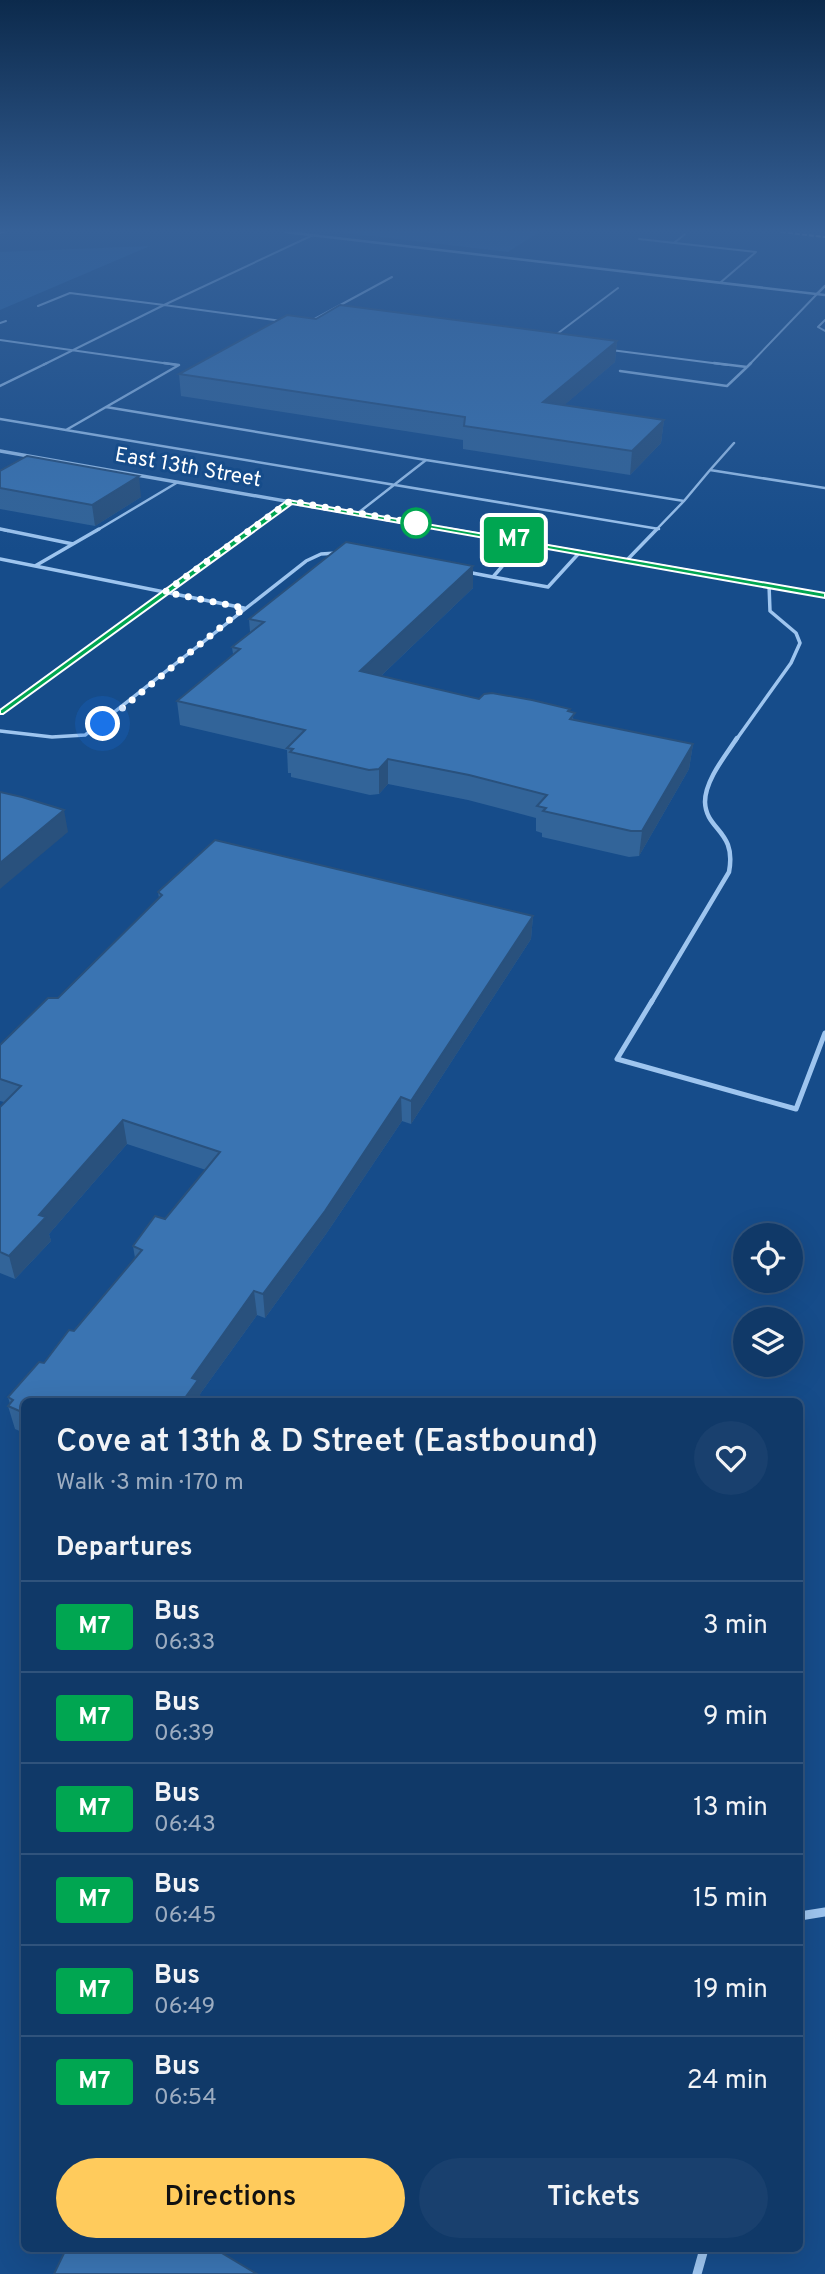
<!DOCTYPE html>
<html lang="en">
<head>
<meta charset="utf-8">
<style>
  :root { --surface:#103968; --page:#19406e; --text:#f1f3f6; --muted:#9cacc0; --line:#30537c; --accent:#ffcb5c }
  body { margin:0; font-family:Overpass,sans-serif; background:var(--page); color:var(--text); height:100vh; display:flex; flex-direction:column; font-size:26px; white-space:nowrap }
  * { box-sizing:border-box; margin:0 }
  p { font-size:23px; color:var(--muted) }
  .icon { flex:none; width:38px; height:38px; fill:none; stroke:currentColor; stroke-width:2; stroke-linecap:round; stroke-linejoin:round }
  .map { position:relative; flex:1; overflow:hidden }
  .panel { position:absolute; left:21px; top:1398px; width:782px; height:854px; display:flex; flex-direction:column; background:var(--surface); border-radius:10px; box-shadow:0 7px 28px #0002,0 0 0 2px var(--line) }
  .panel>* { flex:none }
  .badge { padding:0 14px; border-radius:5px; font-size:24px; line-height:46px }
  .fabs { position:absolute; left:733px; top:1223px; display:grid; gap:14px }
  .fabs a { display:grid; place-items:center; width:70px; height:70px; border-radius:50%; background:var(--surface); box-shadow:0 7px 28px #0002,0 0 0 2px var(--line); font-size:35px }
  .you { position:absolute; width:35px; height:35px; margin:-18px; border:5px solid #fff; border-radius:50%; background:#1a73e8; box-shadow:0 0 0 10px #1a73e833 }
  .map>.badge { position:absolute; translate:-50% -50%; box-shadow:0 0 0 4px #fff }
  h2 { padding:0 35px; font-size:26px; line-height:63px }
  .round { display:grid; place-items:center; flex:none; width:74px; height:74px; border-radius:37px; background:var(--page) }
  .overview { display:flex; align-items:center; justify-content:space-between; height:119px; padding:0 35px }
  h1 { font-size:33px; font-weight:600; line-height:52px }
  .button { display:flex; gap:14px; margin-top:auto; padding:14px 35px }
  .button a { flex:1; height:80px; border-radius:42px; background:var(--accent); color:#111; font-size:28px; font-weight:600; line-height:80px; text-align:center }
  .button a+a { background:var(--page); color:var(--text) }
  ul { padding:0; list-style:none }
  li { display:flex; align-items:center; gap:21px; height:91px; padding:0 35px; border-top:2px solid var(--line) }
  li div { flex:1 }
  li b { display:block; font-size:26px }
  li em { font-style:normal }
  li .badge { min-width:77px; font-weight:700; text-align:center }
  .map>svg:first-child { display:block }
  .green { fill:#2564a7 }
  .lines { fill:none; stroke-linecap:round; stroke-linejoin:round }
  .service-far5 { stroke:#9ec5ef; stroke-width:2 }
  .service-far4 { stroke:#9ec5ef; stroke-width:2.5 }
  .service-far3 { stroke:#9ec5ef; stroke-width:3.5 }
  .service-far2 { stroke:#9ec5ef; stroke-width:4.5 }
  .service-far1 { stroke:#9ec5ef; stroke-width:5 }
  .service { stroke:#9ec5ef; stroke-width:9 }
  .minor-far2 { stroke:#9ec5ef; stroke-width:2.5 }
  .minor-far1 { stroke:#9ec5ef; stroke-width:3.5 }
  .minor { stroke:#9ec5ef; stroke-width:4.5 }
  .motorway { fill:#fff; fill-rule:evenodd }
  .rail { stroke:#fff; stroke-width:2; stroke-dasharray:5 2; stroke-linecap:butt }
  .wall { fill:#326499 }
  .shaded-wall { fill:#29517d }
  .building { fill:#3a74b2; stroke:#29517d; stroke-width:2 }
  .line { fill:#00a651; stroke:#fff; stroke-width:2 }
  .walk { stroke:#fff; stroke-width:7; stroke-dasharray:0 12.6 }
  .stop-dot { fill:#fff; stroke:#00a651; stroke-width:3.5 }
  .labels { text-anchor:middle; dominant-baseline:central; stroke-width:6; stroke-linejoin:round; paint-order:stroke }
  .far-street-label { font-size:21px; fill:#fff; stroke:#164c8a }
</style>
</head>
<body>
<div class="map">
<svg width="825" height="2274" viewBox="0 0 825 2274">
  <rect width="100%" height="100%" fill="#164c8a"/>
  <path class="green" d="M 338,232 L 539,232 L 508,252 Z
    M 150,246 L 0,310 L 0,252 Z"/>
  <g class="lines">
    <path class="service-far5" d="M 639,239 L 756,252 L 721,282
      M 674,243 L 685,234
      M 38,306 L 70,293 L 164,305 L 313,235
      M 825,320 L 818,327 L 825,331
      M 309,322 L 392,277
      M 0,323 L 6,321
      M 553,337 L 618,288
      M 0,340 L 177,365
      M 611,350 L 728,365
      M 43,365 L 164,305 L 282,321
      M 749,365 L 817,294"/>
    <path class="service-far4" d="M 714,363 L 747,367 L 751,363
      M 620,371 L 727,386 L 747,367
      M 0,386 L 47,363
      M 106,407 L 426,460 L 358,513
      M 0,419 L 659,529
      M 66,430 L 179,365 L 164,363
      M 426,460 L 684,501 L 655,531
      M 710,470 L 734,443
      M 684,501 L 710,470 L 825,488
      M 0,529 L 8,531
      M 96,531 L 178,482"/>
    <path class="service-far3" d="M 0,529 L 73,544 L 35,566
      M 523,542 L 493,577 L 548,587 L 580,552
      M 73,544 L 99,529
      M 0,559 L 244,608
      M 627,560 L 657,529
      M 467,572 L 493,577
      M 0,731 L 52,737 L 85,735 L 306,561 L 321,554 L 337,553
      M 736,740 L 791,663 L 800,643 L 796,633 L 770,611 L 769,585"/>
    <path class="service-far2" d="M 651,1003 L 729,872 C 737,830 706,831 705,802 C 705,780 726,755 737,738"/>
    <path class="service-far1" d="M 652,1001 L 617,1059 L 796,1109 L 825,1033"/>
    <path class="service" d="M 800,1916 L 825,1912
      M 697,2274 L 704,2249"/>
    <path class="minor-far2" d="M 285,232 L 825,295
      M 817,294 L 825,286"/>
    <path class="minor-far1" d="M 0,451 L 456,531
      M 249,531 L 290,501"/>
    <path class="minor" d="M 446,529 L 825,595
      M 0,712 L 252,529"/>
    <path class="motorway" d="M 0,232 L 6,232 L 0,234 Z"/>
    <path class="rail" d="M 781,232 L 825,237"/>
  </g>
  <path class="wall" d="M 617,341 L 615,362 L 564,405 L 664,420 L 661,443 L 630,475 L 463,449 L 463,440 L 181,396 L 179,374 Z
    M 0,471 L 141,497 L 95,526 L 0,509 Z
    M 473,566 L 473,588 L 381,676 L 479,699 L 570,709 L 570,712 L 574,720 L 693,744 L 689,769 L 639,856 L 629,857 L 542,837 L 542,833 L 536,831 L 536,818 L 468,800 L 388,784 L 379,794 L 370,795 L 291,777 L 291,773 L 288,773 L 287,750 L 180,725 L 177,701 L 233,654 L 232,647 L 250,632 L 249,619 Z
    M 158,892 L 533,916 L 531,939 L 411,1124 L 402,1121 L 326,1234 L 265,1318 L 257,1315 L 200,1394 L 24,1402 L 24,1433 L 15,1429 L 8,1406 L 10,1404 L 8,1397 L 44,1363 L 74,1331 L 135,1258 L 133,1246 L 165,1219 L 206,1170 L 127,1144 L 49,1234 L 51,1241 L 15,1279 L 0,1273 L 0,1107 L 4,1102 L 0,1101 L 0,1045 L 58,998 L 159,898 Z"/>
  <path class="shaded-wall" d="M 617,341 L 615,362 L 541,425 L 543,402 Z
    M 664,420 L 661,443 L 630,475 L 632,451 Z
    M 139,476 L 141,497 L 95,526 L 92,505 Z
    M 473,566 L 473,588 L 361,695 L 360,671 Z
    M 693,744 L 689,769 L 639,856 L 642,831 Z
    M 388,759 L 388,784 L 379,794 L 379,769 Z
    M 64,810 L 68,832 L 0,889 L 0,863 Z
    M 533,916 L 531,939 L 411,1124 L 411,1101 Z
    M 401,1097 L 402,1121 L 326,1234 L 265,1318 L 263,1294 Z
    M 123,1120 L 127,1144 L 49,1234 L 51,1241 L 15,1279 L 9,1256 L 39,1215 Z
    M 254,1291 L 257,1315 L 200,1394 L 202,1402 L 182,1402 L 192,1378 Z"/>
  <path class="building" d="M 340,305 L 617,341 L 543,402 L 664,420 L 632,451 L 464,426 L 465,417 L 179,374 L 287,315 L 316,319 Z
    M 27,456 L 139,476 L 92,505 L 0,488 L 0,471 Z
    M 346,542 L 473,566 L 360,671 L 479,699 L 484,694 L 492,693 L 532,700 L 570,709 L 568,711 L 575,713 L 570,719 L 693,744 L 642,831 L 631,831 L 543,811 L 546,808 L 537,806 L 547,795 L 469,775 L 388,759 L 379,769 L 369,770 L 290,752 L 293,749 L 287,748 L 305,730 L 177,701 L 240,649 L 232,647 L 264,622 L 249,619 Z
    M 0,792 L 22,797 L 64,810 L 0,863 Z
    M 215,840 L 533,916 L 411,1101 L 401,1097 L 325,1211 L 263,1294 L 254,1291 L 192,1378 L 198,1380 L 182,1402 L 24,1402 L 24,1413 L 8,1406 L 13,1400 L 8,1397 L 39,1362 L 44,1363 L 69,1330 L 74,1331 L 142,1250 L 133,1246 L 155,1216 L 165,1219 L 220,1152 L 123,1120 L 39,1215 L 46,1217 L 9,1256 L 0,1252 L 0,1107 L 21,1086 L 0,1079 L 0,1045 L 48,998 L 58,998 L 162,895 L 158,892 Z
    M 66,2249 L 215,2249 L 257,2274 L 54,2274 Z"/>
  <linearGradient id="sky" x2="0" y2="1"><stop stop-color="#0c2a4c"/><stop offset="0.42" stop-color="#366198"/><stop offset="1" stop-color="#366198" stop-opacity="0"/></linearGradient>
  <rect width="825" height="550" fill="url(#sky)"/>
  <path class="line" d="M 288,500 L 825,593 L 825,598 L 292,504 L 3,714 L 0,714 L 0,710 Z"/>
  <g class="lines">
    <path class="walk" d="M 103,724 L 244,608 L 165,592 L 290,501 L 416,523"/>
  </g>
  <circle class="stop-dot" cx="416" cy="523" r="14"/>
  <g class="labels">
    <g class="far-street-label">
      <text transform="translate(188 468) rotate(10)">East 13th Street</text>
    </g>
  </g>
</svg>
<div class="fabs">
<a><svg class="icon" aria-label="locate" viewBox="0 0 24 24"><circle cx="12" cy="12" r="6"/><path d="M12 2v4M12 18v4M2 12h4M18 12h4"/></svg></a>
<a><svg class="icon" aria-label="layers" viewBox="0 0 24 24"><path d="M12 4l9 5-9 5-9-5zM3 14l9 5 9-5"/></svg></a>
</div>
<div class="you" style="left:103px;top:724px"></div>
<b class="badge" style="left:514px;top:540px;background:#00a651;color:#fff">M7</b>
<section class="panel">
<div class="overview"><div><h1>Cove at 13th &amp; D Street (Eastbound)</h1><p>Walk · 3 min · 170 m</p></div><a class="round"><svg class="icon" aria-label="heart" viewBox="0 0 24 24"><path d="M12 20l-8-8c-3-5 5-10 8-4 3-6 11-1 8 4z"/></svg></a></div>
<h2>Departures</h2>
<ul>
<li><span class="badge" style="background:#00a651;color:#fff">M7</span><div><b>Bus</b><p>06:33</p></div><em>3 min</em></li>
<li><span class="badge" style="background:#00a651;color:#fff">M7</span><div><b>Bus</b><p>06:39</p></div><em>9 min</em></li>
<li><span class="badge" style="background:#00a651;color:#fff">M7</span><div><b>Bus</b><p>06:43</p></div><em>13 min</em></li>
<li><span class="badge" style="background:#00a651;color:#fff">M7</span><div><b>Bus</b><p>06:45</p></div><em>15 min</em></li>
<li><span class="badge" style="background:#00a651;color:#fff">M7</span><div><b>Bus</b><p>06:49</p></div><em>19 min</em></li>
<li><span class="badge" style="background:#00a651;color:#fff">M7</span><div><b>Bus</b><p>06:54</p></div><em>24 min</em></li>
</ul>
<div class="button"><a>Directions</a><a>Tickets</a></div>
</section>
</div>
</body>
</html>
